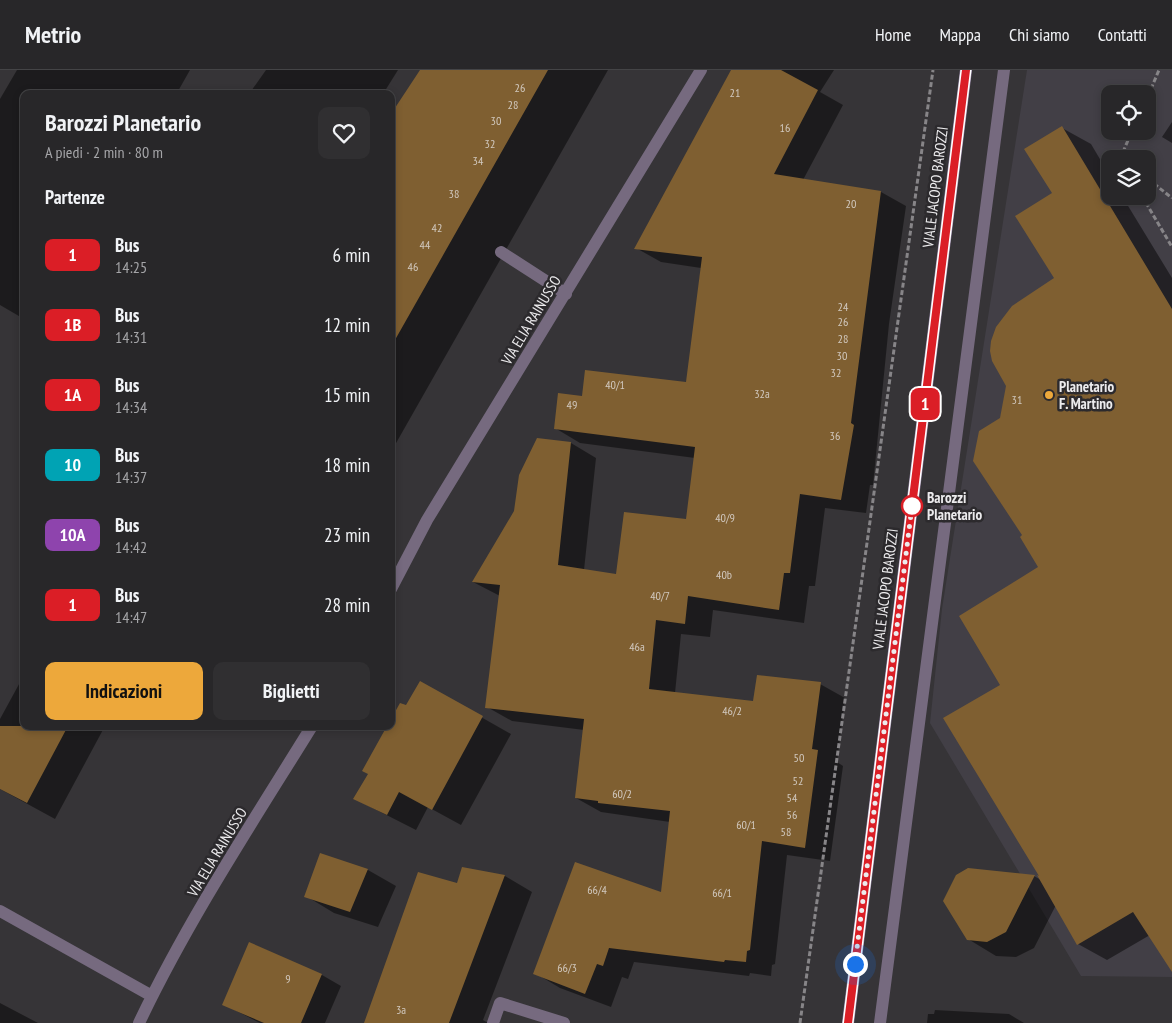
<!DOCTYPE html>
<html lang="it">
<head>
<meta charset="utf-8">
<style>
  :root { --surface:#282729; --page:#302f31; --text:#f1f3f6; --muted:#a5a5a8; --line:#444446; --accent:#eda83b }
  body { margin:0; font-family:"PT Sans Narrow",sans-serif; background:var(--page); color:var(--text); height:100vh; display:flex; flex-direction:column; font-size:19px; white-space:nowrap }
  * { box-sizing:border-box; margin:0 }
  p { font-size:16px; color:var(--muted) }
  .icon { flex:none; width:28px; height:28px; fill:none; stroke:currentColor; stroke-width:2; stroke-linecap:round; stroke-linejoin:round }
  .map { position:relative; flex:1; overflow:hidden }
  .sheet { position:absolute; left:20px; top:20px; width:375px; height:640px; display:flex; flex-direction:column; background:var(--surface); border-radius:10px; box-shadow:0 2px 8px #0003,0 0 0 1px var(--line) }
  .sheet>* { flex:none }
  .badge { padding:0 10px; border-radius:8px; font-size:18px; line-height:32px }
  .tools { position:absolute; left:1101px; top:15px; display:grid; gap:10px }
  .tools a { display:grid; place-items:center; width:55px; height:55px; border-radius:10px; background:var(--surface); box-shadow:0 2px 8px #0003,0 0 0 1px var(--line); font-size:25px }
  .you { position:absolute; width:25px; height:25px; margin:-12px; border:4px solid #fff; border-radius:50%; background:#1a73e8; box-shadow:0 0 0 8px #1a73e833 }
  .map>.badge { position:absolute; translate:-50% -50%; box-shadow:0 0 0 2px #fff }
  h2 { padding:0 25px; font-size:19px; line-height:45px }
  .round { display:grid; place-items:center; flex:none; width:52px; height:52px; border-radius:10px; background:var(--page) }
  .summary { display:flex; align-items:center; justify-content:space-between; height:85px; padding:0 25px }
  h1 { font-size:24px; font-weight:700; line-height:38px }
  .cta { display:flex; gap:10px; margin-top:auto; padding:10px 25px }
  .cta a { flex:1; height:58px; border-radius:10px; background:var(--accent); color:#111; font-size:20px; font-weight:700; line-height:58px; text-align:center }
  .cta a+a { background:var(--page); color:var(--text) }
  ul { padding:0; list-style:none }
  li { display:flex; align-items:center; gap:15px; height:70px; padding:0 25px }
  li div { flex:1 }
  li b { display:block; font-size:19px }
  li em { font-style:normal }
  li .badge { min-width:55px; font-weight:700; text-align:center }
  header { display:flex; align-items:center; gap:30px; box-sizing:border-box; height:70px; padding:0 25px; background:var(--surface); border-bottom:1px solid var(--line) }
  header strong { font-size:24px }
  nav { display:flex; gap:28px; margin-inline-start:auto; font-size:18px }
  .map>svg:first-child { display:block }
  .built { fill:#423f46; fill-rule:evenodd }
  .shadow { fill:#0007 }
  .building { fill:#7f5f31 }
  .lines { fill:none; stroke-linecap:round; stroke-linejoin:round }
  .path { stroke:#878588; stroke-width:3; stroke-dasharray:5 2.5; stroke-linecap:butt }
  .lane { stroke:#766a7f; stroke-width:12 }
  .street { stroke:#766a7f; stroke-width:12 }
  .secondary { stroke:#9a88a8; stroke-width:12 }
  .line-casing { stroke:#fff; stroke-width:11 }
  .line { stroke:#db1e26; stroke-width:8 }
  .walk { stroke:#ecebed; stroke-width:5; stroke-dasharray:0 9 }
  .poi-dot { fill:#eda83b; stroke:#2c2a2d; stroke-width:2 }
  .stop-dot { fill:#fff; stroke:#db1e26; stroke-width:2.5 }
  .labels { text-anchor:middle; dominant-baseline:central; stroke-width:5; stroke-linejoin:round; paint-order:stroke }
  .number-label { font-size:12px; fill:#d1c8be }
  .street-label { font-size:15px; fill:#ecebed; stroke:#2c2a2d }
  .poi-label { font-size:15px; font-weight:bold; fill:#ecebed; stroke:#2c2a2d; text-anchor:start }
  .stop-label { font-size:15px; font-weight:bold; fill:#ecebed; stroke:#2c2a2d; text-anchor:start }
</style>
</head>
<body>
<header>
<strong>Metrio</strong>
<nav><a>Home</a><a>Mappa</a><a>Chi siamo</a><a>Contatti</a></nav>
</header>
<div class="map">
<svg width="1172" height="953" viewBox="0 0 1172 953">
  <rect width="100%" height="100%" fill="#363437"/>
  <path class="built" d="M 1027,0 L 1172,0 L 1172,907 L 1081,906 L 930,653 L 942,539 ZM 1110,24 L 1148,24 L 1148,61 L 1110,61 ZM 1110,89 L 1148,89 L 1148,126 L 1110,126 Z"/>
  <path class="shadow" d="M 17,0 L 190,0 L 177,23 L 178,24 L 24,24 L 24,249 L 0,235 L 0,29 Z
    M 266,0 L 398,0 L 383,24 L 249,24 Z
    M 421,0 L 608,0 L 391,382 L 391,36 L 396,39 Z
    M 733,0 L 834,0 L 820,22 L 843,35 L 803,110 L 881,122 L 906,136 L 889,254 L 873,415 L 870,415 L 866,443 L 825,438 L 815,516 L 809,516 L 804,553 L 713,540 L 710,567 L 681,564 L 675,623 L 754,632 L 820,614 L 845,628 L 837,692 L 843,696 L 830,791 L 787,785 L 775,894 L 772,895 L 771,906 L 750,903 L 749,906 L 634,892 L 628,909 L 622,907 L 611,937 L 560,918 L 535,903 L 662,823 L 670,752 L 601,742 L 576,728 L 584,660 L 512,651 L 487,637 L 500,526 L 473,512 L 515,441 L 538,369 L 571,373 L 596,388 L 584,500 L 617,506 L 687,450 L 695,388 L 580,373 L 555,358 L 583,327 L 688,313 L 701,198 L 661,192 L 636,178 Z
    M 1172,52 L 1172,73 L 1162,67 Z
    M 1062,58 L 1091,74 L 1110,106 L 1110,126 L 1122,126 L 1172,208 L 1172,888 L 1150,865 L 1107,890 L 1078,874 L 1056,835 L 1034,878 L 1016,887 L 996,886 L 968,869 L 1034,806 L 1041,810 L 1002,615 L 1040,497 L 1024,466 L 1001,349 L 1055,208 L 1053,124 Z
    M 24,605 L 24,656 L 105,656 L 55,749 L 0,719 L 0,649 Z
    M 421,613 L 511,664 L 461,755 L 428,737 L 416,760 L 355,729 L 370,704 L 391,656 L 407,637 Z
    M 321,784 L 368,800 L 396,816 L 378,857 L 334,843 L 306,826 Z
    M 463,798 L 505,806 L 532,822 L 483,950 L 488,953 L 366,953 L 458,814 Z
    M 250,873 L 322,905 L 341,916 L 325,953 L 260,953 L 223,934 Z
    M 0,933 L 38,953 L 0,953 Z
    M 935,940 L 1009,944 L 1024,953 L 927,953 L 928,944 L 934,944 Z"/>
  <path class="building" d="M 420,0 L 548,0 L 391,277 L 391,44 Z
    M 731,0 L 781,0 L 818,20 L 774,104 L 881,121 L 851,353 L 854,355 L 841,430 L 800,424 L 790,503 L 784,503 L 779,540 L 688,526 L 685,554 L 656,550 L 649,619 L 753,631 L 757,605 L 821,612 L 812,679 L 818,680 L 805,778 L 762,771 L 750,880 L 747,881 L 746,892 L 725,890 L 724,892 L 609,878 L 603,896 L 597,894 L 585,924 L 533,904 L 575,792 L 661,822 L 670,741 L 598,733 L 598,731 L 575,728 L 584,649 L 485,638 L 500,515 L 472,512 L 514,441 L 519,405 L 537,368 L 571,372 L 558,495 L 616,504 L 624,442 L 686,449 L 695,377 L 554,359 L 558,323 L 582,326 L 585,300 L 686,312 L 702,187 L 634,179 Z
    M 1062,56 L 1172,239 L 1172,902 L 1133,842 L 1077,875 L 1037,805 L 1039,806 L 943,648 L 1000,615 L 959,546 L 1038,497 L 1020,467 L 1022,465 L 973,391 L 979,361 L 1000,348 L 1006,316 L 992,291 L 990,281 L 991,271 L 996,257 L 1012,236 L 1054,208 L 1015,146 L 1052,123 L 1024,79 Z
    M 420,611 L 483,646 L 432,740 L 399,722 L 387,745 L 353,729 L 368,704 L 362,701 L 387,656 L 391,656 L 391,649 L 400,633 L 406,635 Z
    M 0,656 L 68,656 L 27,733 L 0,719 Z
    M 320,783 L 368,799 L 350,842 L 304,827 Z
    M 462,797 L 505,805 L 449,953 L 364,953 L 418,802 L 457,813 Z
    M 968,798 L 1035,805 L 1006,862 L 987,872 L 967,870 L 943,831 L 956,805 Z
    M 249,872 L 322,904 L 301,953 L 264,953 L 222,935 Z"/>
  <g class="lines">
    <path class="path" d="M 1148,26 L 1159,0
      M 1120,89 L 1132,61
      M 1148,109 L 1172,128
      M 1142,126 L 1172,177
      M 800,953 L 933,0"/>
    <path class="lane" d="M 501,182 L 566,224
      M 880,953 L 1004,0"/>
    <path class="street" d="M 391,519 L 427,450 L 701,0
      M 0,841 L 152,926
      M 139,953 C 188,850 252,753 312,656
      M 493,953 L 500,933 L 564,953"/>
    <path class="secondary" d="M 848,953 L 966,0"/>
  </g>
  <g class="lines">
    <defs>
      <path id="line" d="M 848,953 L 966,0"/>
    </defs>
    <use href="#line" class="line-casing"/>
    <use href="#line" class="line"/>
    <path class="walk" d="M 855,894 L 912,436"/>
  </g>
  <circle class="poi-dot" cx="1049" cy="325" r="5"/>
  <circle class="stop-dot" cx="912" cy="436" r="10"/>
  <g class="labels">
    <g class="number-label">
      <text x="520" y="17">26</text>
      <text x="735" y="22">21</text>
      <text x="513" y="34">28</text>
      <text x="496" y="50">30</text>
      <text x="785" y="57">16</text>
      <text x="490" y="73">32</text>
      <text x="478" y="90">34</text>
      <text x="454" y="123">38</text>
      <text x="851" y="133">20</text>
      <text x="437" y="157">42</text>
      <text x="425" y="174">44</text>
      <text x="413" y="196">46</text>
      <text x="843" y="236">24</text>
      <text x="843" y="251">26</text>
      <text x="843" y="268">28</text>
      <text x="842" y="285">30</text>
      <text x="836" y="302">32</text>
      <text x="615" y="314">40/1</text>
      <text x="762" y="323">32a</text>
      <text x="1017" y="329">31</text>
      <text x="572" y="334">49</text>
      <text x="835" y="365">36</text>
      <text x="725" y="447">40/9</text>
      <text x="724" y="504">40b</text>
      <text x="660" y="525">40/7</text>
      <text x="637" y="576">46a</text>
      <text x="732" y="640">46/2</text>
      <text x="799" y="687">50</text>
      <text x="798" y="710">52</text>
      <text x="622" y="723">60/2</text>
      <text x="792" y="727">54</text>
      <text x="792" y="744">56</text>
      <text x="746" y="754">60/1</text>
      <text x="786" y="761">58</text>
      <text x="597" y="819">66/4</text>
      <text x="722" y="822">66/1</text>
      <text x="567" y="897">66/3</text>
      <text x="288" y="908">9</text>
      <text x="401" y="939">3a</text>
    </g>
    <g class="street-label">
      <text transform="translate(935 117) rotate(-83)">VIALE JACOPO BAROZZI</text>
      <text transform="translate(531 250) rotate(-59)">VIA ELIA RAINUSSO</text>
      <text transform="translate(885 519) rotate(-83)">VIALE JACOPO BAROZZI</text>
      <text transform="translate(217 782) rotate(-59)">VIA ELIA RAINUSSO</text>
    </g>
    <g class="poi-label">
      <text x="1059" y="316">Planetario<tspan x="1059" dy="17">F. Martino</tspan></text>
    </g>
    <g class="stop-label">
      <text x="927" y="427">Barozzi<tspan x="927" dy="17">Planetario</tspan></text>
    </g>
  </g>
</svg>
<div class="tools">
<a><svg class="icon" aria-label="locate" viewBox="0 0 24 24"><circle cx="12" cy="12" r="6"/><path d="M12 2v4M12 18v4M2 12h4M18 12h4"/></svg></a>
<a><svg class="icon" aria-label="layers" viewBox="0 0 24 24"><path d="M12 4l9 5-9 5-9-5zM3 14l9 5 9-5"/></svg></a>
</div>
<div class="you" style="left:855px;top:894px"></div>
<b class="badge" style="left:925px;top:334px;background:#db1e26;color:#fff">1</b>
<section class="sheet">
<div class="summary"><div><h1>Barozzi Planetario</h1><p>A piedi · 2 min · 80 m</p></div><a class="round"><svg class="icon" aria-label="heart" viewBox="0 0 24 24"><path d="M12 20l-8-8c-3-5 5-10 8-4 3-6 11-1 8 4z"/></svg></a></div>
<h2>Partenze</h2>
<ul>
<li><span class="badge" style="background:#db1e26;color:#fff">1</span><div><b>Bus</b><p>14:25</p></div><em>6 min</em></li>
<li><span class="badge" style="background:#db1e26;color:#fff">1B</span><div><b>Bus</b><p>14:31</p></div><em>12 min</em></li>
<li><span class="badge" style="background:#db1e26;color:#fff">1A</span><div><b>Bus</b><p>14:34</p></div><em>15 min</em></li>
<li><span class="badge" style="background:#00a3b4;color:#fff">10</span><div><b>Bus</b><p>14:37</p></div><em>18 min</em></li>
<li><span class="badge" style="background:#8e44ad;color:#fff">10A</span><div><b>Bus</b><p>14:42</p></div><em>23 min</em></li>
<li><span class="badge" style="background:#db1e26;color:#fff">1</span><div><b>Bus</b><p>14:47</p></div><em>28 min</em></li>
</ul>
<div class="cta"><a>Indicazioni</a><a>Biglietti</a></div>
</section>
</div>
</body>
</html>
